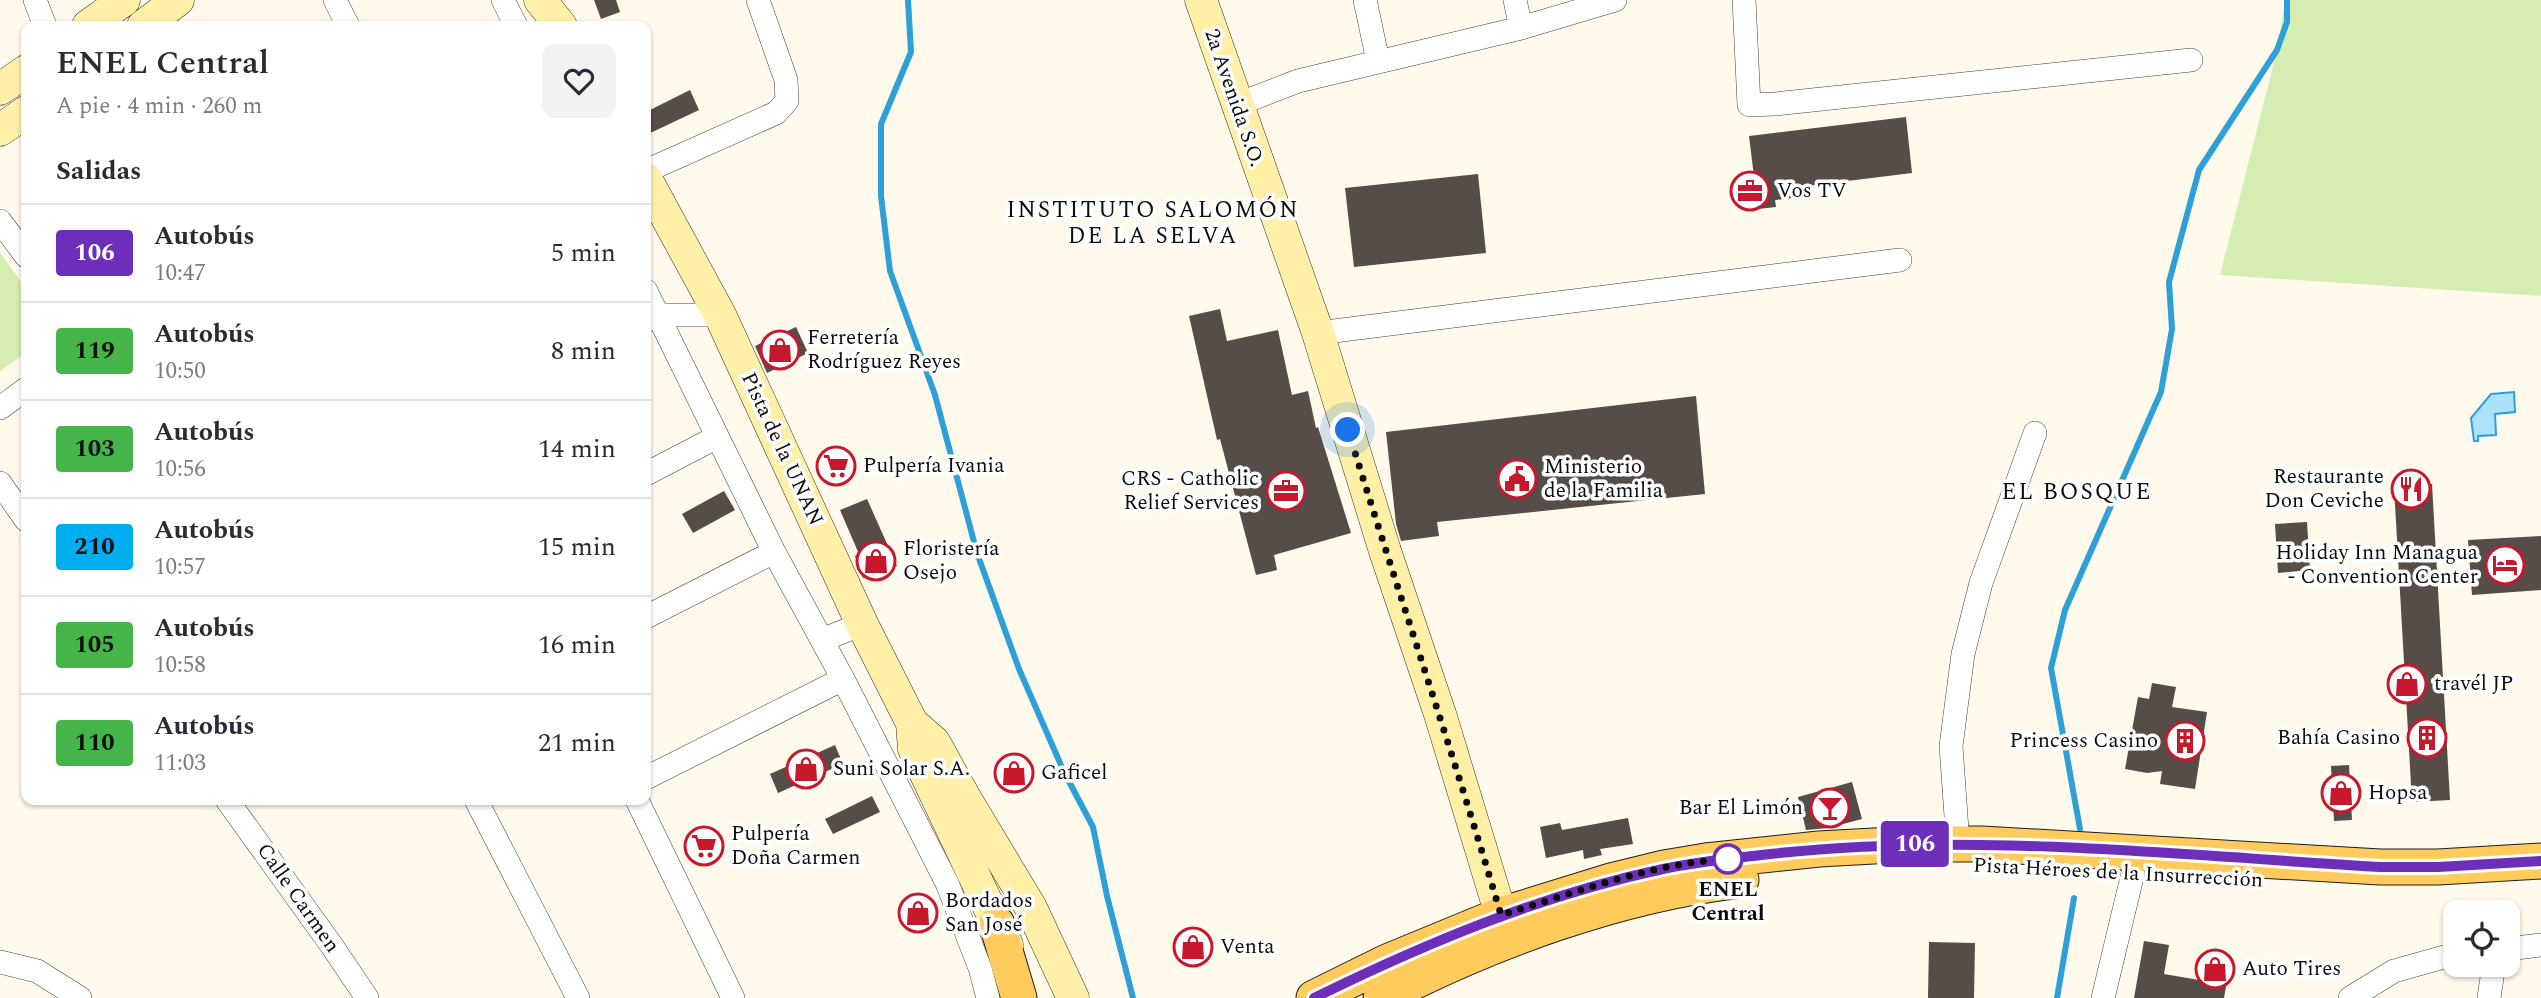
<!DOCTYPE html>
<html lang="es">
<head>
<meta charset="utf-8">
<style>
  :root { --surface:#fff; --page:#f2f2f3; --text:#2b2b33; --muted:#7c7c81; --line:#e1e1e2 }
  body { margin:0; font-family:Spectral,serif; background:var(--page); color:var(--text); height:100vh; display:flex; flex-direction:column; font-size:26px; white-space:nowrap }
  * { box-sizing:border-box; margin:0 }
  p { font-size:23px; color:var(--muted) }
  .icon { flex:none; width:38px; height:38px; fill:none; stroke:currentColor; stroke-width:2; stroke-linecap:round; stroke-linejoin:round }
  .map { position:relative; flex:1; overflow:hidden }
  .details { position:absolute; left:21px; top:21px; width:630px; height:784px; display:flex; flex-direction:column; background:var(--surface); border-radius:14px; box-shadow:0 2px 5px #0004 }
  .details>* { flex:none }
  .badge { padding:0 14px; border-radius:5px; font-size:24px; line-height:46px }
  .controls { position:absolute; left:2443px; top:900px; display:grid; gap:14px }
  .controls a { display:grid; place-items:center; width:77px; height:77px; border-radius:14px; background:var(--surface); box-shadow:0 2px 5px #0004; font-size:35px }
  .you { position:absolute; width:35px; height:35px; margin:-18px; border:5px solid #fff; border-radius:50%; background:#1a73e8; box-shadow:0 0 0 10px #1a73e833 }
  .map>.badge { position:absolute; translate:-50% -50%; box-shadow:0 0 0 4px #fff }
  h2 { padding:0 35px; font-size:26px; line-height:63px }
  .round { display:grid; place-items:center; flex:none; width:74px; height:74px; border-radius:14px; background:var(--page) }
  .overview { display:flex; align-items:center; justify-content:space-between; height:119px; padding:0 35px }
  h1 { font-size:33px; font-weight:600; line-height:52px }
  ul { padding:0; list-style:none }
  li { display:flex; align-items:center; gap:21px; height:98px; padding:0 35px; border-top:2px solid var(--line) }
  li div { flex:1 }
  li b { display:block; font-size:26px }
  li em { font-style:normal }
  li .badge { min-width:77px; font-weight:700; text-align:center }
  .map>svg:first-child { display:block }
  .green { fill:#d5edb2 }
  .water { fill:#ace3fb; stroke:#2da0d8; stroke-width:2 }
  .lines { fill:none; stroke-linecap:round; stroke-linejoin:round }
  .stream { stroke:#2da0d8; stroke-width:6 }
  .building { fill:#564c48 }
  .street-casing { stroke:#3f3f3f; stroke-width:24 }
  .secondary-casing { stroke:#2e2e2e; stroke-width:33 }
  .primary-casing { stroke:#1d1d1d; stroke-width:37 }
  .street { stroke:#fff; stroke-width:23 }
  .secondary { stroke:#ffefa7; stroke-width:32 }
  .primary { stroke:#ffcb5c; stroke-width:35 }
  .line-casing { stroke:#fff; stroke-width:16 }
  .line { stroke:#6d2fba; stroke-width:10 }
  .walk { stroke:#0c0c0c; stroke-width:7; stroke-dasharray:0 12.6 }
  .stop-dot { fill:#fff; stroke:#6d2fba; stroke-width:3.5 }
  .labels { text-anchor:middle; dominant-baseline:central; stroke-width:7; stroke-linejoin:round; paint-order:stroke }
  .street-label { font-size:21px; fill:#0c0c0c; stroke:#fff }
  .poi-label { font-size:21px; fill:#0c0c0c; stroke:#fff; text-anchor:start }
  .stop-label { font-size:21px; font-weight:bold; fill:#0c0c0c; stroke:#fff }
  .neighbourhood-label { font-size:23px; letter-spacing:2px; fill:#0c0c0c; stroke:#fff }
</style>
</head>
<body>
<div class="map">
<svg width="2541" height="998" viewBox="0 0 2541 998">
  <rect width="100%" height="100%" fill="#fffaec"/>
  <path class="green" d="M 2285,0 L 2541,0 L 2541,296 L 2220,275 L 2277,50 Z
    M 0,252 L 26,289 L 26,353 L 0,371 Z"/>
  <path class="water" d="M 2514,392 L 2515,412 L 2495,414 L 2496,435 L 2478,436 L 2478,441 L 2474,441 L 2471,418 L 2491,394 Z"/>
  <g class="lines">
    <path class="stream" d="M 908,0 L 911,52 L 881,124 L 881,196 L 890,271 L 935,395 L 977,553 L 1019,669 L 1064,772 L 1093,827 L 1107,896 L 1133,998
      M 2080,829 L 2051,668 L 2065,610 L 2161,392 L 2172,329 L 2169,282 L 2199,170 L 2277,50 L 2287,22 L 2287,0
      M 2057,998 L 2074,898"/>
  </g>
  <path class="building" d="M 594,0 L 616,0 L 620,12 L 601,19 Z
    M 690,90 L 699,110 L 646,135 L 646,112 Z
    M 1906,117 L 1912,173 L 1799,187 L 1800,197 L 1775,200 L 1776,207 L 1758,209 L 1749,136 Z
    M 1478,174 L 1486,253 L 1354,267 L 1345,188 Z
    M 1220,309 L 1227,341 L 1278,330 L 1292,395 L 1308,391 L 1316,428 L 1318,427 L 1351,533 L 1274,555 L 1277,570 L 1256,575 L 1220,439 L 1217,440 L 1189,316 Z
    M 796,327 L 808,353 L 767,373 L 755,346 Z
    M 1696,396 L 1705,494 L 1437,522 L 1439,536 L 1401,541 L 1396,524 L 1386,432 Z
    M 2432,484 L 2450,800 L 2412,802 L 2394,487 Z
    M 724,491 L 735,510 L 693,533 L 682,514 Z
    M 867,499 L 897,566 L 863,578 L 855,556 L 859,554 L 840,510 Z
    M 2307,522 L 2310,570 L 2278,573 L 2275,524 Z
    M 2541,536 L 2541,590 L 2472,595 L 2468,540 Z
    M 2152,683 L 2176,687 L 2172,707 L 2207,712 L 2195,789 L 2160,784 L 2162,771 L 2147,773 L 2125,769 L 2138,697 L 2149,699 Z
    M 835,745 L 843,764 L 778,793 L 770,774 Z
    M 2349,765 L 2352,820 L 2334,821 L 2331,766 Z
    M 1852,782 L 1862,819 L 1828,828 L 1806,830 L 1798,797 Z
    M 872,796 L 880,812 L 833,834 L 825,819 Z
    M 1628,818 L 1633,844 L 1600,849 L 1602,855 L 1584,859 L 1583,850 L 1546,858 L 1540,827 L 1560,823 L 1562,830 Z
    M 923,896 L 935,919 L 913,931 L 901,907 Z
    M 2144,941 L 2169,945 L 2164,974 L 2199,980 L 2203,959 L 2230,963 L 2224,998 L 2134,998 Z
    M 1929,942 L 1975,943 L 1974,998 L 1928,998 Z"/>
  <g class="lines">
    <defs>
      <path id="street" d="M 35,0 L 45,26
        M 335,0 L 348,26
        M 503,0 L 516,26
        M 1365,0 L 1378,61
        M 1515,0 L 1521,28
        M 1744,0 L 1749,105 L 1775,104 L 2191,60
        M 1236,105 L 1298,81 L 1521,28 L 1615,0
        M 646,171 L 776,113 L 787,101 L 786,80 L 758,0
        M 0,221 L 26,256
        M 646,291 L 774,552 L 843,679 L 947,883 L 980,968 L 988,998
        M 648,320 L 658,315 L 720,315
        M 1318,333 L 1900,260
        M 0,408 L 26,389
        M 646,474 L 717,437
        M 0,483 L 26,520
        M 646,617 L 774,552
        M 822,640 L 862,624
        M 646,778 L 843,679
        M 227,800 L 332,946 L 367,998
        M 476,800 L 578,998
        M 637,800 L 733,998
        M 1958,844 L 1951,746 L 1963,654 L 1981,583 L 2035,433
        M 2508,949 L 2541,945
        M 0,962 L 37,971 L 80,998
        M 2103,998 L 2133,873
        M 2350,998 L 2394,971 L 2455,954
        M 2489,998 L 2494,964"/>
      <path id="secondary" d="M 540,0 L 561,26
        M 1201,0 L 1318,333 L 1385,551 L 1440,714 L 1501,915
        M 88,26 L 124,0
        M 143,26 L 178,0
        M 0,89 L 26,71
        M 0,130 L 26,112
        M 646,179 L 720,315 L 862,624 L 912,723 L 934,742 L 965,798 L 1031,908 L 1073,998
        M 912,723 L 914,749 L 1007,945"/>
      <path id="primary" d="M 997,924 L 1019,998
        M 1314,998 L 1387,962 L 1501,915 L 1611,881 L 1664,868 L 1706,861 L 1819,849 L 1910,844 L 1982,844 L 2380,867 L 2438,867 L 2541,861
        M 1381,998 C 1490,942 1618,894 1741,880"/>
    </defs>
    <use href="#street" class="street-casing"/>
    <use href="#secondary" class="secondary-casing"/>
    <use href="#primary" class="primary-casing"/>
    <use href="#street" class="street"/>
    <use href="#secondary" class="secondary"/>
    <use href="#primary" class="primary"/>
  </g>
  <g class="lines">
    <defs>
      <path id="line" d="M 1314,998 C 1426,943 1541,895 1663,869 C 1695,862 1728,859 1761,855 C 1967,831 2174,855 2380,867 L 2438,867 L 2541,861"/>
    </defs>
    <use href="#line" class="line-casing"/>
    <use href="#line" class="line"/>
    <path class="walk" d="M 1348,430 C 1398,592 1453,752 1501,915 C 1575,893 1652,863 1728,859"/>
  </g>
  <defs>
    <symbol id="office-ring" viewBox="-11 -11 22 22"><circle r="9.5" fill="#fff" stroke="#c7192e" stroke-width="1.5"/><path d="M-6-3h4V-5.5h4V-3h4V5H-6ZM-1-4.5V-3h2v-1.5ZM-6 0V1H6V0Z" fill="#c7192e"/></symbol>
    <symbol id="shop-ring" viewBox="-11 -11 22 22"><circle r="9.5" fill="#fff" stroke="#c7192e" stroke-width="1.5"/><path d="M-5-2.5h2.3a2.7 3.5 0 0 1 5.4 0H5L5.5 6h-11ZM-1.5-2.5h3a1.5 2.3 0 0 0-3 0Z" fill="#c7192e"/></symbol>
    <symbol id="supermarket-ring" viewBox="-11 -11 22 22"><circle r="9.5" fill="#fff" stroke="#c7192e" stroke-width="1.5"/><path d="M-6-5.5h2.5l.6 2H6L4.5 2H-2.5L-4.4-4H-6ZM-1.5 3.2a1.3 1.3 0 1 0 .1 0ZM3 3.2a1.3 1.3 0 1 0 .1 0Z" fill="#c7192e"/></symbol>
    <symbol id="civic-ring" viewBox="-11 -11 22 22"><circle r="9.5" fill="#fff" stroke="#c7192e" stroke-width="1.5"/><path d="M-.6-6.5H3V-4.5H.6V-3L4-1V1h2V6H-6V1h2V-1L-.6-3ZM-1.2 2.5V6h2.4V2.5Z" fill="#c7192e"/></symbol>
    <symbol id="restaurant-ring" viewBox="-11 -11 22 22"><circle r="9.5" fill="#fff" stroke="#c7192e" stroke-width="1.5"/><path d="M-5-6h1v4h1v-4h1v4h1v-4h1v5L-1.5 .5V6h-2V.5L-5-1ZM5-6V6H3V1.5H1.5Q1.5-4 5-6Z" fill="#c7192e"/></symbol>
    <symbol id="hotel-ring" viewBox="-11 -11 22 22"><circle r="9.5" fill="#fff" stroke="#c7192e" stroke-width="1.5"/><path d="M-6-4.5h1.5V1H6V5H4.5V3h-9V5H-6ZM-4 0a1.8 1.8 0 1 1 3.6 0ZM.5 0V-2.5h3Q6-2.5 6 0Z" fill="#c7192e"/></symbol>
    <symbol id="building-ring" viewBox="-11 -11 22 22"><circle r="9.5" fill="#fff" stroke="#c7192e" stroke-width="1.5"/><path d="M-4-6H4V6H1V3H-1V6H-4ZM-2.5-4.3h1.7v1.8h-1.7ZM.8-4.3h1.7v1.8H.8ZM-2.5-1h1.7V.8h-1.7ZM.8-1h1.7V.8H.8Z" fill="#c7192e"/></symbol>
    <symbol id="bar-ring" viewBox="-11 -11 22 22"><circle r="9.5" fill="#fff" stroke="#c7192e" stroke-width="1.5"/><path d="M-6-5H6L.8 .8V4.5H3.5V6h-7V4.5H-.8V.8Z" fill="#c7192e"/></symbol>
  </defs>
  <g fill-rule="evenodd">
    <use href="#office-ring" x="1728" y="169" width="44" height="44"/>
    <use href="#shop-ring" x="758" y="328" width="44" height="44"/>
    <use href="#supermarket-ring" x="814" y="444" width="44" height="44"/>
    <use href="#civic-ring" x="1495" y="457" width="44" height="44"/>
    <use href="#restaurant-ring" x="2389" y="467" width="44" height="44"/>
    <use href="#office-ring" x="1264" y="469" width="44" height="44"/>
    <use href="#shop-ring" x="854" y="539" width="44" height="44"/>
    <use href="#hotel-ring" x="2483" y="543" width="44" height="44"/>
    <use href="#shop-ring" x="2385" y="662" width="44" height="44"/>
    <use href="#building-ring" x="2405" y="716" width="44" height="44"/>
    <use href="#building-ring" x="2163" y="719" width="44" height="44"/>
    <use href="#shop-ring" x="784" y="747" width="44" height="44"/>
    <use href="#shop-ring" x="992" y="751" width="44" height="44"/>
    <use href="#shop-ring" x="2319" y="771" width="44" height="44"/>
    <use href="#bar-ring" x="1808" y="786" width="44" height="44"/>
    <use href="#supermarket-ring" x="682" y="824" width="44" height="44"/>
    <use href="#shop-ring" x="896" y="891" width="44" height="44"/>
    <use href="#shop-ring" x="1171" y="925" width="44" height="44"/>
    <use href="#shop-ring" x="2193" y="947" width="44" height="44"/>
  </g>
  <circle class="stop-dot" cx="1728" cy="859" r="14"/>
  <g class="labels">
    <g class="street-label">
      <text transform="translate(1234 98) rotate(71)">2a Avenida S.O.</text>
      <text transform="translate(782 449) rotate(65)">Pista de la UNAN</text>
      <text transform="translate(2118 873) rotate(3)">Pista Héroes de la Insurrección</text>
      <text transform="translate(298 898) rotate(55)">Calle Carmen</text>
    </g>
    <g class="poi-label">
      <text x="1777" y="191">Vos TV</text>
      <text x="807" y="338">Ferretería<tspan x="807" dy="24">Rodríguez Reyes</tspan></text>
      <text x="863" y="466">Pulpería Ivania</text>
      <text x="1544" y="467">Ministerio<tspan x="1544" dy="24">de la Familia</tspan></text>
      <text x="2384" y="477" text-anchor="end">Restaurante<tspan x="2384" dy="24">Don Ceviche</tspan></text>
      <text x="1259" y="479" text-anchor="end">CRS - Catholic<tspan x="1259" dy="24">Relief Services</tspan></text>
      <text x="903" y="549">Floristería<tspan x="903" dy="24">Osejo</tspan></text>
      <text x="2478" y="553" text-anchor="end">Holiday Inn Managua<tspan x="2478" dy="24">- Convention Center</tspan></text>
      <text x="2434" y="684">travél JP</text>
      <text x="2400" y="738" text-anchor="end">Bahía Casino</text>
      <text x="2158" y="741" text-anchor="end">Princess Casino</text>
      <text x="833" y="769">Suni Solar S.A.</text>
      <text x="1041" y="773">Gaficel</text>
      <text x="2368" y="793">Hopsa</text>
      <text x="1803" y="808" text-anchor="end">Bar El Limón</text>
      <text x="731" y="834">Pulpería<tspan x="731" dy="24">Doña Carmen</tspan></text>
      <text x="945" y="901">Bordados<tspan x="945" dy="24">San José</tspan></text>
      <text x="1220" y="947">Venta</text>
      <text x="2242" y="969">Auto Tires</text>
    </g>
    <g class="stop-label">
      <text x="1728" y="890">ENEL<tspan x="1728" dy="24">Central</tspan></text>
    </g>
    <g class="neighbourhood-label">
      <text x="1153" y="210">INSTITUTO SALOMÓN<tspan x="1153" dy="26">DE LA SELVA</tspan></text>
      <text x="2077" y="492">EL BOSQUE</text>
    </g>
  </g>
</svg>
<div class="controls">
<a><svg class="icon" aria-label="locate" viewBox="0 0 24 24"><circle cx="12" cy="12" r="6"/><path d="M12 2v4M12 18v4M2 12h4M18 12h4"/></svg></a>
</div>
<div class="you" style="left:1348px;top:430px"></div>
<b class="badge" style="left:1915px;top:844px;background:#6d2fba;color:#fff">106</b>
<section class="details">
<div class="overview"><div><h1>ENEL Central</h1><p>A pie · 4 min · 260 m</p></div><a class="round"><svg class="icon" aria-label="heart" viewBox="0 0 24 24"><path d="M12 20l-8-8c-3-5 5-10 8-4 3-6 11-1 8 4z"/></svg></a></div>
<h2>Salidas</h2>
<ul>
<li><span class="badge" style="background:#6d2fba;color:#fff">106</span><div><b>Autobús</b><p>10:47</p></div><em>5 min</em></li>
<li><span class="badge" style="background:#45b549;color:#111">119</span><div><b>Autobús</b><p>10:50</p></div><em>8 min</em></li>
<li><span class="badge" style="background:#45b549;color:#111">103</span><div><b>Autobús</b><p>10:56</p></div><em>14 min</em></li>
<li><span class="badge" style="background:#00adee;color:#111">210</span><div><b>Autobús</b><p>10:57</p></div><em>15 min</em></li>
<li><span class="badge" style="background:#45b549;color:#111">105</span><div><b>Autobús</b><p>10:58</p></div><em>16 min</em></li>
<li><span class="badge" style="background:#45b549;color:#111">110</span><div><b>Autobús</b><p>11:03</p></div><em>21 min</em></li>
</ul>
</section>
</div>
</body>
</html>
